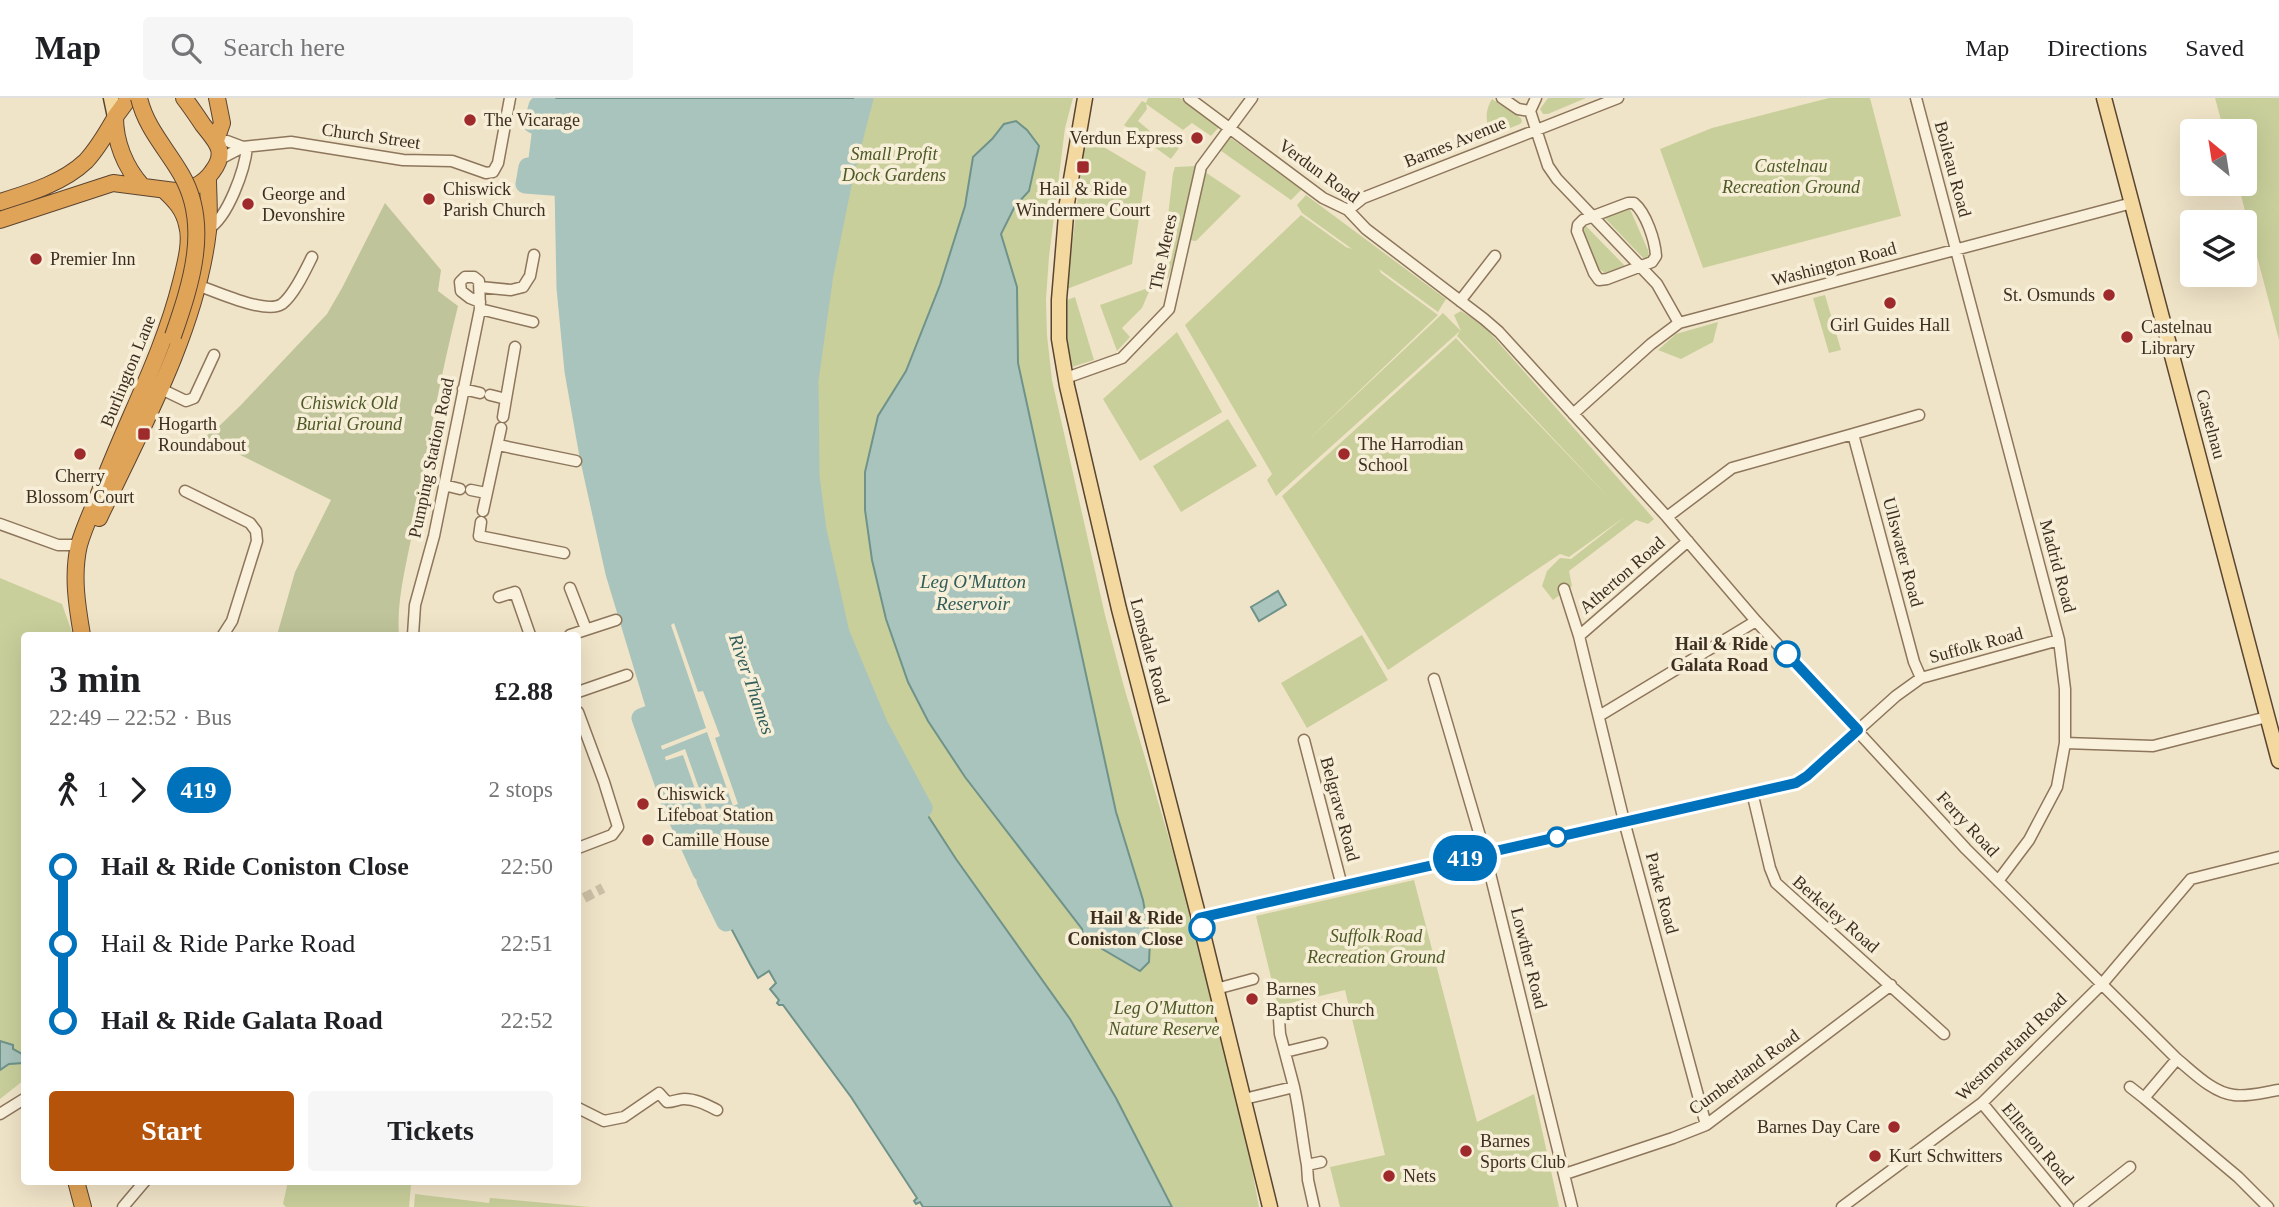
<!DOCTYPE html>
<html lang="en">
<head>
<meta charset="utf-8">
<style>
  :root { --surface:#fff; --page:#f6f6f6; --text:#202124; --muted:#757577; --line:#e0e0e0; --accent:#b45309 }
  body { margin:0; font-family:"Times New Roman",serif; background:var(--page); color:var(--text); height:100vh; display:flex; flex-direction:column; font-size:26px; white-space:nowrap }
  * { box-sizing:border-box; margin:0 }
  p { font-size:23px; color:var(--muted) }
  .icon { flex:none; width:38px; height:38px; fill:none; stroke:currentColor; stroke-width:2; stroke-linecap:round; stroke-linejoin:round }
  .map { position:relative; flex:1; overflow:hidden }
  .drawer { position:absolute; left:21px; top:534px; width:560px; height:553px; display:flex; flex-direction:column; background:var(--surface); border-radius:7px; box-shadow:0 7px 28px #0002 }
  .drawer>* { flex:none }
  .badge { padding:0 14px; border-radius:23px; font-size:24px; line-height:46px }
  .needle { width:46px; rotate:330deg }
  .buttons { position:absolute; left:2180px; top:21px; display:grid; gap:14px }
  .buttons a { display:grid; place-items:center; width:77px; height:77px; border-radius:7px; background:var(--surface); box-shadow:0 7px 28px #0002; font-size:35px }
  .map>.badge { position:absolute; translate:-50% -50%; box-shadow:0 0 0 4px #fff }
  .legs { display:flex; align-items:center; gap:10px; height:77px; padding:0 28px; font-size:23px }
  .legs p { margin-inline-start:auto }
  .headline { display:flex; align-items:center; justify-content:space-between; height:119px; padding:0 28px }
  h1 { font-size:38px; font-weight:700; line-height:52px }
  .cta { display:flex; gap:14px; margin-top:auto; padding:14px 28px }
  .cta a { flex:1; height:80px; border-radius:7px; background:var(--accent); color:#fff; font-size:28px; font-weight:700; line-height:80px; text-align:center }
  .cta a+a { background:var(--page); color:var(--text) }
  ul { padding:0 28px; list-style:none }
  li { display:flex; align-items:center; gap:24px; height:77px; font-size:26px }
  li i { display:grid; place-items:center; width:10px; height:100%; margin:0 9px; background:currentColor }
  li i::after { content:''; width:18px; height:18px; margin:-9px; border:5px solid; border-radius:50%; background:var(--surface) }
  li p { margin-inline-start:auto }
  li:first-child i { background:linear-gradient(#0000 50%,currentColor 0) }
  li:last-child i { background:linear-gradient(currentColor 50%,#0000 0) }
  header { display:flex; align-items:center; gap:42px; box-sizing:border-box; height:98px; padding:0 35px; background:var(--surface); border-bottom:2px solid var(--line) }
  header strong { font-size:33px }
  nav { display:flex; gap:38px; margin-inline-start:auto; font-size:24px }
  .search { width:490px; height:63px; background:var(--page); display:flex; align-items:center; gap:18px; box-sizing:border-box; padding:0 24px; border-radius:7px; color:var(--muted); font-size:26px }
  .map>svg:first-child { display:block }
  .green { fill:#c9cf9b; fill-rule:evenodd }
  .cemetery { fill:#bfc49a }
  .water { fill:#a9c4bc; stroke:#6f938a; stroke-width:2 }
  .pier { fill:#f0e4c8 }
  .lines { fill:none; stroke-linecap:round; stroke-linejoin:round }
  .river { stroke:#a9c4bc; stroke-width:19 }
  .minor-tunnel { stroke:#ccc0a6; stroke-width:10; stroke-dasharray:10 5; stroke-linecap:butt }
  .minor-casing { stroke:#8d765c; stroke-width:13 }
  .major-casing { stroke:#5b4430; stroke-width:17 }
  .highway-casing { stroke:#5b4430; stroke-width:18 }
  .minor { stroke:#faf1dc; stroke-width:10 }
  .major { stroke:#f3d9a0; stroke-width:14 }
  .highway { stroke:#e0a458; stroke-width:16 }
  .highway-bridge-casing { stroke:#5b4430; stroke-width:18; stroke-linecap:butt }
  .highway-bridge { stroke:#e0a458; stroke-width:16 }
  .line-1-casing { stroke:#fff; stroke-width:16 }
  .line-1 { stroke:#0072bc; stroke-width:10 }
  .poi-dot { fill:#9e2a2b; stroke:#f7eed8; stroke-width:2.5 }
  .stop-1-dot { fill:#fff; stroke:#0072bc; stroke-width:3.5 }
  .labels { text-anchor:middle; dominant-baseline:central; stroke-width:7; stroke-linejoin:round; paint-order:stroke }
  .poi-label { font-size:18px; fill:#3d2e20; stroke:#f7eed8; text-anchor:start }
  .street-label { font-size:18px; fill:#3d2e20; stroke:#f7eed8 }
  .park-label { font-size:18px; font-style:italic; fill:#4d5a26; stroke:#f7eed8 }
  .stop-label { font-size:18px; font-weight:bold; fill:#3d2e20; stroke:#f7eed8; text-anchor:end }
  .water-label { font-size:19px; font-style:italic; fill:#2f5d5a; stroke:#f7eed8 }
</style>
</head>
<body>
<header>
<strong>Map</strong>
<div class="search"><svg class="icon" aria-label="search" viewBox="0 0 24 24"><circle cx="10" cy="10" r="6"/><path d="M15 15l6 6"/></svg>Search here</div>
<nav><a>Map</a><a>Directions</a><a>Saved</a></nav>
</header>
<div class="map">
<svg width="2279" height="1109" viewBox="0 0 2279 1109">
  <rect width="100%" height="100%" fill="#f0e4c8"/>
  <path class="green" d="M 864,0 L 1073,0 L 1065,30 L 1049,159 L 1046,201 L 1047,237 L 1052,282 L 1105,517 L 1124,589 L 1179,774 L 1216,920 L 1249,1055 L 1259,1109 L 1173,1109 L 1116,1000 L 1070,921 L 956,761 L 923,710 L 878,626 L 840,535 L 817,432 L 810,378 L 809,282 L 824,176 L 844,77 ZM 1004,26 L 1029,93 L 1015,108 L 1001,136 L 1017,189 L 1018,265 L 1116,714 L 1143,802 L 1123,864 L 1097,848 L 1085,845 L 1082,831 L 965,679 L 872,462 L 865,412 L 865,374 L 878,318 L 906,273 L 940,187 L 965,108 L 973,59 L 992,41 Z
    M 1148,0 L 1180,0 L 1219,29 L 1211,38 L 1192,25 L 1183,32 L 1146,6 L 1147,11 L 1138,23 L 1162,43 L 1167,43 L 1179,50 L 1171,61 L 1124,27 L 1142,3 L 1146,5 Z
    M 1548,0 L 1586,0 L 1548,16 L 1543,16 L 1540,11 Z
    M 1829,0 L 1870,0 L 1901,118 L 1703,170 L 1660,51 L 1712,30 Z
    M 2215,0 L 2279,0 L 2279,242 L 2238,86 L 2245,86 L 2245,33 L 2224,33 Z
    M 1492,1 L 1521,20 L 1522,24 L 1520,26 L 1491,38 C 1486,24 1484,14 1492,1 Z
    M 1085,38 L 1146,74 L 1132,166 L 1067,191 Z
    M 1228,38 L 1302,91 L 1291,102 L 1217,50 Z
    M 1196,68 L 1241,98 L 1196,143 L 1180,141 L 1168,181 L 1161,178 L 1173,75 L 1175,69 Z
    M 1306,97 L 1446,201 L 1438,214 L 1379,171 L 1381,175 L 1438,217 L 1306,344 L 1443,215 L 1461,233 L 1454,217 L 1461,213 L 1483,227 L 1654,421 L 1648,426 L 1636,422 L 1569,473 L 1572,488 L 1553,502 L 1542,488 L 1547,473 L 1560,460 L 1571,461 L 1626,418 L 1569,459 L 1560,456 L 1388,572 L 1282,398 L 1456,240 L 1612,403 L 1457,238 L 1460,233 L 1276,398 L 1267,382 L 1272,376 L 1185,227 L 1301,117 L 1346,149 L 1352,151 L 1302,115 L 1297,107 Z
    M 1629,109 L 1648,152 L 1649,158 L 1644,161 L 1602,117 Z
    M 1585,127 L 1625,168 L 1606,175 L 1596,170 L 1581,132 Z
    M 1151,189 L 1142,210 L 1122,230 L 1130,239 L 1117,253 L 1100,207 Z
    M 1825,197 L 1841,252 L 1829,255 L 1813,200 Z
    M 1075,199 L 1094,262 L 1072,269 L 1069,266 L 1064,227 L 1064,203 Z
    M 1718,224 L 1713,244 L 1681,261 L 1658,252 L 1676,236 Z
    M 1177,234 L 1222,314 L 1140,363 L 1103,301 Z
    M 1228,321 L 1257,368 L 1181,414 L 1153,368 Z
    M 0,480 L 62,506 L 73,537 L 24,537 L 24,982 L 0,1001 Z
    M 1362,537 L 1388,582 L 1307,630 L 1281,585 Z
    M 1414,782 L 1477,1024 L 1534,996 L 1559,1109 L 1340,1109 L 1330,1069 L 1385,1057 L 1345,892 L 1278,908 L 1256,818 Z
    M 288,1083 L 382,1083 L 411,1087 L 409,1109 L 286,1109 L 283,1106 Z
    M 415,1096 L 489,1105 L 490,1100 L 590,1109 L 414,1109 Z"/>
  <path class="cemetery" d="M 385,105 L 441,172 L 438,193 L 458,208 C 440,280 427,352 414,425 C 408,461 396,500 399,537 L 277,537 L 295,474 L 331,402 L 204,339 L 215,332 L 240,308 L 327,216 L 342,190 Z"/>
  <path class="water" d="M 546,0 L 864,0 L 844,77 L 824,176 L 809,282 L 810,378 L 817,432 L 840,535 L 878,626 L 923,710 L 956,761 L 1070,921 L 1116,1000 L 1172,1109 L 923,1109 L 920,1104 L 916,1106 L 914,1103 L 917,1100 L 851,999 L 783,907 L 779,907 L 777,905 L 779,902 L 770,891 L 776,885 L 769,873 L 758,880 L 750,866 L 706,783 L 716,778 L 713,770 L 702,774 L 672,708 L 641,620 L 657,614 L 615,475 L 589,358 L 574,273 L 566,190 L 564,90 L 525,86 L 528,69 L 537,69 L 542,29 L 533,26 L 538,8 Z
    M 1016,23 L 1027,32 L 1039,48 L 1029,93 L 1015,108 L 1001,136 L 1017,189 L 1018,265 L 1116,714 L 1143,802 L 1150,842 L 1149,864 L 1140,873 L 1097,848 L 1085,846 L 1082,831 L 965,679 L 928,623 L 908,584 L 886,521 L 872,462 L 865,412 L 865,374 L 878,318 L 906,273 L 940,187 L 965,108 L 973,59 L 992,41 L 1004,26 Z
    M 1278,493 L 1286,507 L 1259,523 L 1251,509 Z
    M 0,943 L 13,947 L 13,951 L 24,957 L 23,965 L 9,966 L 0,972 Z"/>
  <path class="pier" d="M 674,525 L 698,594 L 703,593 L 720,638 L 715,640 L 738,706 L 733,708 L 707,634 L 654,655 L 653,651 L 706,630 L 671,527 Z
    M 685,651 L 711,724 L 707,725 L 683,657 L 658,665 L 657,662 Z"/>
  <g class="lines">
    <path class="river" d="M 546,0 L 538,8 L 533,26 L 542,29 L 537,69 L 528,69 L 525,86 L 564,89 L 566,190 L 574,273 L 589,358 L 615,475 L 657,614 L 641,620 L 672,708 L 702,774 L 713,770 L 716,778 L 706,783 L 726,824 L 743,814
      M 864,0 L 844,77 L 824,176 L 809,282 L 810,378 L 817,432 L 840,535 L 878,626 L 923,710 L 907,730"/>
    <path class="minor-tunnel" d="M 584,800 L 603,790"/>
    <defs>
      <path id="minor" d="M 1189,0 L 1323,100 L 1348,112 L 1366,131 L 1484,221 L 1499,234 L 1667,419 L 1756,523 L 1966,751 L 2177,961 C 2193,974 2213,995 2234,997 C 2248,999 2265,994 2279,992
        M 1502,0 L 1518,11 L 1530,13
        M 1536,0 L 1530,13 L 1548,68 L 1557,81 L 1657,186 L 1679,225
        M 1916,0 L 2059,542 L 2065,591 L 2065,645 L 2057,689 L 2029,742 L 1998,783
        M 216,43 L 227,43 L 243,49
        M 220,61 L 243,49 L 291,44 L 403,62 L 452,63 L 486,75 L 493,74 L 498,65 L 510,0
        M 1628,105 L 1634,105 C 1646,115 1655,142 1656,158 L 1652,164 L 1607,181 L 1599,182 L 1594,175 L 1577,133 L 1578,127 L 1583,122 Z
        M 1348,112 L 1363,100 L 1618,0
        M 208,131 C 228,120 245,71 247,49
        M 197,187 C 215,193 266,217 282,206 C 294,197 305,173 312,159
        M 480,189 L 511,192 L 523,189 L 530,178 L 534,157
        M 1460,203 L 1495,158
        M 480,211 L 533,224
        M 1066,280 L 1122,260 L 1169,211 L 1201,69 L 1252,0
        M 159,290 L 186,303 L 194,300 L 214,257
        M 463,291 L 480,295
        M 490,297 L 506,301 L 515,249
        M 1573,316 L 1651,246 L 1679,225 L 2132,105
        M 503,319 L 506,301
        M 1853,336 L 1919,317
        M 498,347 L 576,363
        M 444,387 L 460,391
        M 471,392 L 486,395
        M 185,393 L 250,425 L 256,433 L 257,443 L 232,523 L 223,537
        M 483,413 L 501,330
        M 1667,419 L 1732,370 L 1853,336 L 1914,564 L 1921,580
        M 481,424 L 479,438 L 564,455
        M 0,426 L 58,447 L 79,447
        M 570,490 L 586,531
        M 1564,491 L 1579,538 L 1624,723 L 1706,1027
        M 499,499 L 515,494 L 530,537
        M 413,537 L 415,507 L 434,438 L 480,211 L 479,183 L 474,179 L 465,179 L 460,184 L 461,193 L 470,200 L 480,204
        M 570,537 L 616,522
        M 1579,538 L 1688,443
        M 1434,581 L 1485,755 L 1572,1109
        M 578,594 L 627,577
        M 578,614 L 604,684 L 618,729 L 612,737 L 578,750
        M 1599,618 L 1756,523
        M 1304,642 L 1342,788
        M 2065,645 L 2153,648 L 2267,619
        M 1752,694 L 1770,770 L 1776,785 L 1944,936
        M 1199,820 L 1796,685 L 1807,678 L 1896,598 L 1921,580 L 2059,542
        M 1216,891 L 1253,881
        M 1279,921 L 1280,936 L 1294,989
        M 1285,954 L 1322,945
        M 2177,961 L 2144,1000 L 2238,1079 L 2268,1109
        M 2130,989 L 2144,1000
        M 1244,1001 L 1294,989 C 1300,1015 1302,1041 1307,1067 L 1321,1064
        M 1982,1005 L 2068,1109
        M 578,1010 L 604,1023 L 624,1019 L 659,995 L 667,1004 C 674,1004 678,1001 684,1001 C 696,1001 707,1007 717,1012
        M 0,1016 L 24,1001
        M 1307,1067 L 1308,1082 L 1314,1109
        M 1565,1076 L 1673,1040 L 1706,1027 L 1891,887
        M 123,1109 L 145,1083
        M 1842,1109 L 1982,1005 L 2102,886 L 2191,781 L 2279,759
        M 2079,1109 L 2130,1069"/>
      <path id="major" d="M 111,0 L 115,19
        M 1085,0 L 1067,105 L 1059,202 L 1059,241 L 1067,288 L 1119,511 L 1199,820 L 1270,1109
        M 2104,0 L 2279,663"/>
      <path id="highway" d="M 129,0 L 115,19 C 115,44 125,69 142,88
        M 216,42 L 222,25 L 217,0
        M 0,104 C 29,95 63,85 86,63 C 97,51 106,36 114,22
        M 0,122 L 113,85 L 175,93 C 190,92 203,87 212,74 C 228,53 216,44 203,27 C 197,18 191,9 184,0
        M 99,420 C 141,332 197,230 208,133 C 210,116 208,97 208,79
        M 82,537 C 77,508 72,477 79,447 C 84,429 93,411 100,393 C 126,323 163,257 181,184 C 185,167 192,144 187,127 C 184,112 175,102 164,92
        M 76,1083 L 83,1109"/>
    </defs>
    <use href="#minor" class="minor-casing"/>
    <use href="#major" class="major-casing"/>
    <use href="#highway" class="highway-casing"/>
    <use href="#minor" class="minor"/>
    <use href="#major" class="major"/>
    <use href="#highway" class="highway"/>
    <defs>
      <path id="highway-bridge" d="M 139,0 C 146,30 166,50 181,76 C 211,127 191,186 173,238"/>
    </defs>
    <use href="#highway-bridge" class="highway-bridge-casing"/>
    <use href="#highway-bridge" class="highway-bridge"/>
  </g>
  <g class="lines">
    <defs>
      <path id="line-1" d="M 1202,830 L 1199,820 L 1796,685 L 1807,678 L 1858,632 L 1787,556"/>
    </defs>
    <use href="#line-1" class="line-1-casing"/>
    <use href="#line-1" class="line-1"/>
  </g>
  <g class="poi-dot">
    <circle cx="470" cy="22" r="7"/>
    <circle cx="1197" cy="40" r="7"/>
    <rect x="1076" y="62" width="14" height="14" rx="3.5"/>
    <circle cx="429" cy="101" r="7"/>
    <circle cx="248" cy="106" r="7"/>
    <circle cx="36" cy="161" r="7"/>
    <circle cx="2109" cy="197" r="7"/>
    <circle cx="1890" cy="205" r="7"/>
    <circle cx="2127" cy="239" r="7"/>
    <rect x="137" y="329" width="14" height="14" rx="3.5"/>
    <circle cx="80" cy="356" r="7"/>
    <circle cx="1344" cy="356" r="7"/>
    <circle cx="643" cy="706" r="7"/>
    <circle cx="648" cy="742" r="7"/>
    <circle cx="1252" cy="901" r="7"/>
    <circle cx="1894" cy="1029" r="7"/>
    <circle cx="1466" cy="1053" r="7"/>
    <circle cx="1875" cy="1058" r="7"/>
    <circle cx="1389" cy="1078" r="7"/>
  </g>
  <g class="stop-1-dot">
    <circle cx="1787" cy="556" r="12"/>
    <circle cx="1557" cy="739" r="9"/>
    <circle cx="1202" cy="830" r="12"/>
  </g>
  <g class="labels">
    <g class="poi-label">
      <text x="484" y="22">The Vicarage</text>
      <text x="1183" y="40" text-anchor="end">Verdun Express</text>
      <text x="443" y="91">Chiswick<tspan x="443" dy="21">Parish Church</tspan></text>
      <text x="1083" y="91" text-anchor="middle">Hail &amp; Ride<tspan x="1083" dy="21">Windermere Court</tspan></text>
      <text x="262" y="96">George and<tspan x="262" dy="21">Devonshire</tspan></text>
      <text x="50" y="161">Premier Inn</text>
      <text x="2095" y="197" text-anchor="end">St. Osmunds</text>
      <text x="1890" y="227" text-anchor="middle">Girl Guides Hall</text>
      <text x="2141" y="229">Castelnau<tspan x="2141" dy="21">Library</tspan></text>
      <text x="158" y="326">Hogarth<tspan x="158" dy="21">Roundabout</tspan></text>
      <text x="1358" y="346">The Harrodian<tspan x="1358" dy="21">School</tspan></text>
      <text x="80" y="378" text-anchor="middle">Cherry<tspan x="80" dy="21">Blossom Court</tspan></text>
      <text x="657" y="696">Chiswick<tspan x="657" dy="21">Lifeboat Station</tspan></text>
      <text x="662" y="742">Camille House</text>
      <text x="1266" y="891">Barnes<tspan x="1266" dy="21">Baptist Church</tspan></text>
      <text x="1880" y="1029" text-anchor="end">Barnes Day Care</text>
      <text x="1480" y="1043">Barnes<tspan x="1480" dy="21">Sports Club</tspan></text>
      <text x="1889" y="1058">Kurt Schwitters</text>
      <text x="1403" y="1078">Nets</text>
    </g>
    <g class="street-label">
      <text transform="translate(371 38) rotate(8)">Church Street</text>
      <text transform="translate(1455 44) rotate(-22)">Barnes Avenue</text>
      <text transform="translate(1953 71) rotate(75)">Boileau Road</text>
      <text transform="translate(1319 73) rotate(36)">Verdun Road</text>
      <text transform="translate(1163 154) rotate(-78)">The Meres</text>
      <text transform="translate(1834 166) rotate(-15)">Washington Road</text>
      <text transform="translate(128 273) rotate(-68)">Burlington Lane</text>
      <text transform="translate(2211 326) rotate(75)">Castelnau</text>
      <text transform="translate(431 360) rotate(-78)">Pumping Station Road</text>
      <text transform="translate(1903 454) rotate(75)">Ullswater Road</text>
      <text transform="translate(2058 468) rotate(75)">Madrid Road</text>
      <text transform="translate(1622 477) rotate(-41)">Atherton Road</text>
      <text transform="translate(1976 547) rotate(-15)">Suffolk Road</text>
      <text transform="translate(1150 553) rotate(75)">Lonsdale Road</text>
      <text transform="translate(1340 711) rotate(75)">Belgrave Road</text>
      <text transform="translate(1968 726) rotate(47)">Ferry Road</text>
      <text transform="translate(1662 795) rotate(75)">Parke Road</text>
      <text transform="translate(1836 816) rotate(41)">Berkeley Road</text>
      <text transform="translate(1529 860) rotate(76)">Lowther Road</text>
      <text transform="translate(2011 949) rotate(-44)">Westmoreland Road</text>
      <text transform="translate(1744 974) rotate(-36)">Cumberland Road</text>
      <text transform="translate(2038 1046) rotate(50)">Ellerton Road</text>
    </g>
    <g class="park-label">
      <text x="894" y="56">Small Profit<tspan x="894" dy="21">Dock Gardens</tspan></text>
      <text x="1791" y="68">Castelnau<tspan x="1791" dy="21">Recreation Ground</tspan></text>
      <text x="349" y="305">Chiswick Old<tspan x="349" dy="21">Burial Ground</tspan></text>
      <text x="1376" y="838">Suffolk Road<tspan x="1376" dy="21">Recreation Ground</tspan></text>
      <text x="1164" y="910">Leg O'Mutton<tspan x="1164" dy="21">Nature Reserve</tspan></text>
    </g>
    <g class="stop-label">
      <text x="1768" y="546">Hail &amp; Ride<tspan x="1768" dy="21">Galata Road</tspan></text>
      <text x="1183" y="820">Hail &amp; Ride<tspan x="1183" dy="21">Coniston Close</tspan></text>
    </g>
    <g class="water-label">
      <text x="973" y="483">Leg O'Mutton<tspan x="973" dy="22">Reservoir</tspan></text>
      <text transform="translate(752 586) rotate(71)">River Thames</text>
    </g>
  </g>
</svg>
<div class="buttons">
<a><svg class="needle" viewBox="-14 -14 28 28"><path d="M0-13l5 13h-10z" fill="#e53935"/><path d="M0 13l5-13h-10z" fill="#757577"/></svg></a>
<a><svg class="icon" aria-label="layers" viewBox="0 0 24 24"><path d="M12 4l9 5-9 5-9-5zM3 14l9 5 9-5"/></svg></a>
</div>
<b class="badge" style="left:1465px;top:760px;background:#0072bc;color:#fff">419</b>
<section class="drawer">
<div class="headline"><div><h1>3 min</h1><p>22:49 – 22:52 · Bus</p></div><b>£2.88</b></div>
<div class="legs"><svg class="icon" aria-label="walk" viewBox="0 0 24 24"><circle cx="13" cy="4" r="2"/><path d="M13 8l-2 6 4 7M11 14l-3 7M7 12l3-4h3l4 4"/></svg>1<svg class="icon" aria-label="forward" viewBox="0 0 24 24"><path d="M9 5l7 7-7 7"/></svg><b class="badge" style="background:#0072bc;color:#fff">419</b><p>2 stops</p></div>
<ul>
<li><i style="color:#0072bc"></i><b>Hail &amp; Ride Coniston Close</b><p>22:50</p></li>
<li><i style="color:#0072bc"></i><span>Hail &amp; Ride Parke Road</span><p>22:51</p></li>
<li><i style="color:#0072bc"></i><b>Hail &amp; Ride Galata Road</b><p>22:52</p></li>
</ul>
<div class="cta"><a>Start</a><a>Tickets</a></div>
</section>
</div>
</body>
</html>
